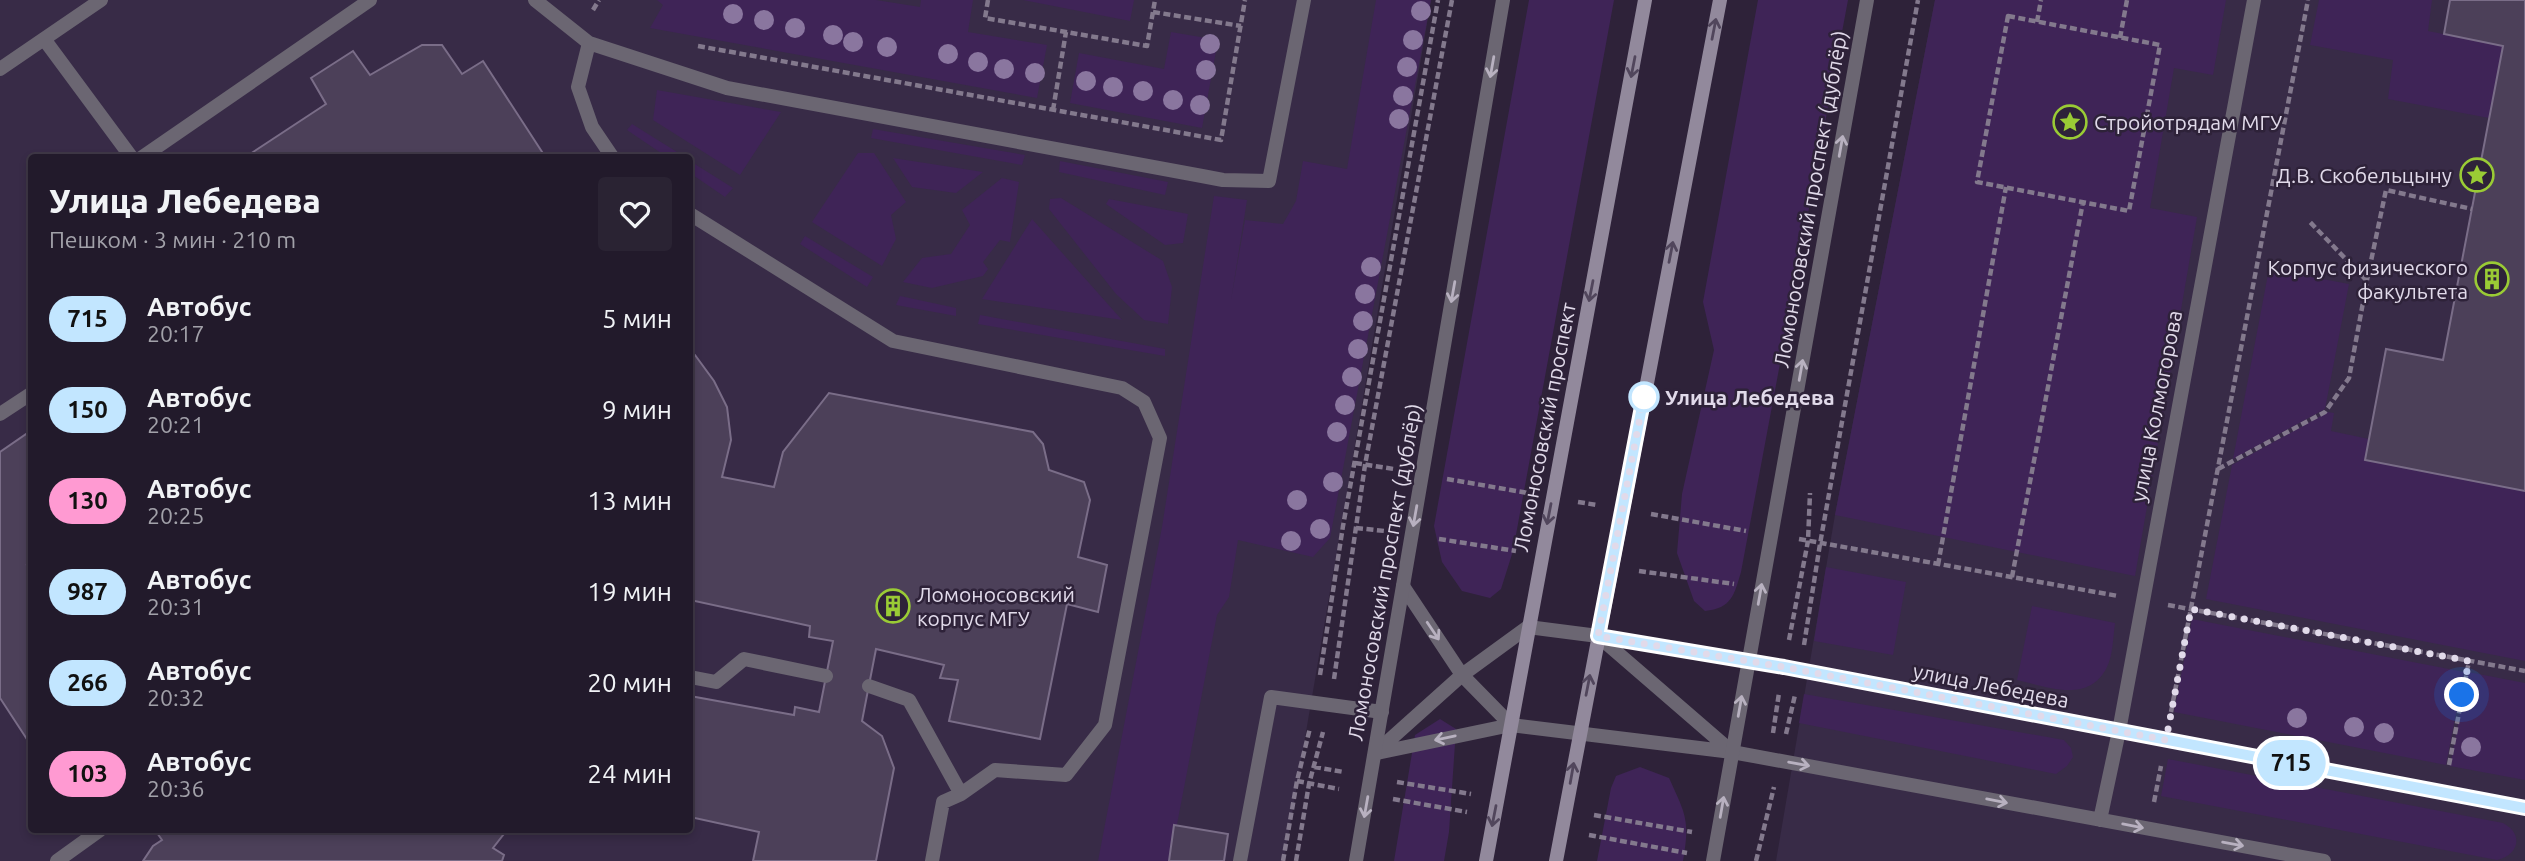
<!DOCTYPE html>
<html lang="ru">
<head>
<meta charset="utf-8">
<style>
  :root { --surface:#221a2b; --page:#2a2333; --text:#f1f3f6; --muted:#a2a1a9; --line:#3f3847 }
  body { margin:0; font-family:Ubuntu,sans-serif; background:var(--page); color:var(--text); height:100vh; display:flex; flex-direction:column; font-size:26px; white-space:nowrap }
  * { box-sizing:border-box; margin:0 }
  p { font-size:23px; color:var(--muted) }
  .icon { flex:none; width:38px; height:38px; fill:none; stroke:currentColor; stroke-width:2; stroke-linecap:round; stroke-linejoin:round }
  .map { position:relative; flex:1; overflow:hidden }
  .drawer { position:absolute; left:28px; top:154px; width:665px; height:679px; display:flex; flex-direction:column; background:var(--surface); border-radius:7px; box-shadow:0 4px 10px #0003,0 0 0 2px var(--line) }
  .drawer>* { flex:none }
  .badge { padding:0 14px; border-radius:23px; font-size:24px; line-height:46px }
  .you { position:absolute; width:35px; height:35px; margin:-18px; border:5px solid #fff; border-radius:50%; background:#1a73e8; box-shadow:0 0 0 10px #1a73e833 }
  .map>.badge { position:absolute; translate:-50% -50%; box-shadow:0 0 0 4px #fff }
  .round { display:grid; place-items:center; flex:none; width:74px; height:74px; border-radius:7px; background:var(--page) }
  .overview { display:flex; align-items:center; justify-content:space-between; height:119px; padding:0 21px }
  h1 { font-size:33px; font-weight:800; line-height:52px }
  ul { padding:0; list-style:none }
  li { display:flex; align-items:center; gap:21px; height:91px; padding:0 21px }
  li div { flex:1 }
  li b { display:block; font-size:26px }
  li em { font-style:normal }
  li .badge { min-width:77px; font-weight:700; text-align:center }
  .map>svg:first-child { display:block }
  .built { fill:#382b47; fill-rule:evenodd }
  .green { fill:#3f2457 }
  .building { fill:#4c4059; stroke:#7a6d88; stroke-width:2 }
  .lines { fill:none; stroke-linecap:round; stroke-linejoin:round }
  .path { stroke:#83798d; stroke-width:4.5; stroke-dasharray:7 3.5; stroke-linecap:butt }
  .service { stroke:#6b6672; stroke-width:14 }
  .minor { stroke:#6b6672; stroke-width:14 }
  .tertiary { stroke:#6b6672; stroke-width:14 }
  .secondary { stroke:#92899c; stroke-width:14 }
  .tree { fill:#8a769f }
  .oneway { stroke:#51465c }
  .oneway2 { stroke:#b8b1c0 }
  .line-casing { stroke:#fff; stroke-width:16 }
  .line { stroke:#c2e6ff; stroke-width:10 }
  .walk { stroke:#e1daea; stroke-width:7; stroke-dasharray:0 12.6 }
  .stop-dot { fill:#fff; stroke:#c2e6ff; stroke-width:3.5 }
  .labels { text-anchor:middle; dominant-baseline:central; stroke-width:5; stroke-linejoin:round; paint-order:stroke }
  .poi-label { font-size:21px; fill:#e1daea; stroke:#2e2239; text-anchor:start }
  .street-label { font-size:21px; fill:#e1daea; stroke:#2e2239 }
  .stop-label { font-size:21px; font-weight:bold; fill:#e1daea; stroke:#2e2239; text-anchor:start }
</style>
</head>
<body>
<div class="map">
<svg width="2525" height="861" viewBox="0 0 2525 861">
  <rect width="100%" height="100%" fill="#2e2239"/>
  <path class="built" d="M 0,0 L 1431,0 L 1284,861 L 0,861 ZM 32,158 L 690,158 L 690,830 L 32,830 Z
    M 1935,0 L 2525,0 L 2525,861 L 1776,861 L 1835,515 Z"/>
  <path class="green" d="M 657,0 L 876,0 L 920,7 L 921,0 L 973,0 L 968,32 L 1047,45 L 1037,98 L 650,28 L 663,5 Z
    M 1023,0 L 1134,0 L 1130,21 Z
    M 1376,0 L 1431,0 L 1330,538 L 1313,557 L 1238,540 L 1229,597 L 1217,615 L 1170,861 L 1098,861 L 1162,527 L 1214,196 L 1247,200 L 1231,300 L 1245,220 L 1283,224 L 1296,201 L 1303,161 L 1347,169 Z
    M 1529,0 L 1614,0 L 1513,551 L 1501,589 L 1490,598 L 1462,591 L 1442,562 L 1434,526 Z
    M 1758,0 L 1848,0 L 1741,572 C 1734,595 1732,608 1705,611 L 1694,601 L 1677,553 L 1682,494 L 1714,350 L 1703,302 Z
    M 1935,0 L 2226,0 L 2213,75 L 2174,68 L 2150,208 L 2197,217 L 2135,576 L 1835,515 Z
    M 2319,0 L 2432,0 L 2428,31 L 2503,46 L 2489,118 L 2388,99 L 2393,60 L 2310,45 Z
    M 1171,32 L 1218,40 L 1202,128 L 1070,103 L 1079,53 L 1164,69 Z
    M 657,90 L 781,112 L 740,175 L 653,120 Z
    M 632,124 L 685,157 L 667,157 L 627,130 Z
    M 873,129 L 1025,155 L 1022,165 L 871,138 Z
    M 858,153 L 874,153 L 906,202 L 891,215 L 896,239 L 882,266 L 812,222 Z
    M 893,158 L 983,172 L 956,193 L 912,187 Z
    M 690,161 L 733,188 L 725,197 L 690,173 Z
    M 1060,161 L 1168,182 L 1165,195 L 1059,172 Z
    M 1002,178 L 1019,182 L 1010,242 L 1000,240 L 983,262 L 988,269 L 983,276 L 932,288 L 903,282 L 922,258 L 951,254 L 970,225 L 962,210 Z
    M 1061,198 L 1163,261 L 1172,287 L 1168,324 L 1144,320 L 1116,294 L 1049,209 L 1050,199 Z
    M 1109,199 L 1188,214 L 1183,243 L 1165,245 L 1106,204 Z
    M 1032,219 L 1122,320 L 982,299 Z
    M 805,236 L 873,277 L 867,287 L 800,244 Z
    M 2269,269 L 2349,284 L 2325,409 L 2233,459 Z
    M 900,296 L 956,308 L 956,316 L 896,305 Z
    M 980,315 L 1165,349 L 1165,356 L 978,324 Z
    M 2328,412 L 2334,413 L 2331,431 L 2369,439 L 2365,460 L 2525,491 L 2525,661 L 2206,599 L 2232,465 Z
    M 1826,567 L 1906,582 L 1893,655 L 1814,641 Z
    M 2032,606 L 2115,623 C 2113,637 2113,655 2107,667 C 2089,704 2048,687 2017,680 Z
    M 2192,619 L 2464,672 L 2446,765 L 2174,712 Z
    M 2468,672 L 2525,683 L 2525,780 L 2450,766 Z
    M 1804,694 L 2064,740 L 2071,748 L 2073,757 L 2067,766 L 2056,774 L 1799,723 Z
    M 1440,719 L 1456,729 L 1449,832 L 1444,861 L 1394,861 L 1415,735 Z
    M 2168,759 L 2503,823 C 2524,834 2519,855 2497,860 L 2161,796 Z
    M 1640,767 L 1669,778 C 1686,815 1690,820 1683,861 L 1597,861 L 1611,788 L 1616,776 Z"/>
  <path class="building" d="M 2450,0 L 2525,0 L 2525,491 L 2365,460 L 2386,349 L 2443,360 L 2503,46 L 2444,34 Z
    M 422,45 L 442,45 L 462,74 L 483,61 L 546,158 L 244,158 L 326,104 L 311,78 L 353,51 L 370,75 Z
    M 690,353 L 695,355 L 714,381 L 727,407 L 731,440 L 722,477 L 774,487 L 783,452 L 829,393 L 1033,432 L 1043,444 L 1049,470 L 1084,482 L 1090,500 L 1078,557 L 1107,565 L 1098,612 L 1067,604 L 1040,739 L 949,721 L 958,680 L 940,678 L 944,665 L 876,649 L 862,721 L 882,736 L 894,768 L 876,861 L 753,861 L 759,832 L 690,817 L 690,696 L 794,715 L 795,707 L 819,712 L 833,641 L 809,637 L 810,626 L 690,600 Z
    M 32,430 L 32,562 L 27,565 L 32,572 L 32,747 L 0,698 L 0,452 Z
    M 1174,825 L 1228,834 L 1224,861 L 1169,861 Z
    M 155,830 L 507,830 L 493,848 L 504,855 L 502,861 L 143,861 L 153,846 L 162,840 Z"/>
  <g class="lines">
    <path class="path" d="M 988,0 L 985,18 L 1147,46 L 1155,0
      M 593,10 L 599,0
      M 1153,12 L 1241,26
      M 2008,16 L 2160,45 L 2129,211 L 1977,182 Z
      M 2037,22 L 2041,0
      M 2120,38 L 2127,0
      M 698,46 L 1221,140 L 1245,0
      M 1053,110 L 1066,32
      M 2367,280 L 2386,190 L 2472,209
      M 1355,463 L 1394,469
      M 2218,469 L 2325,412 L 2349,378 L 2367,281 L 2309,221
      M 1447,479 L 1528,493
      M 1578,502 L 1597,505
      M 1651,514 L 1746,531
      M 1356,528 L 1385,531
      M 1439,539 L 1516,551
      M 1799,539 L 2118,596
      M 1938,565 L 2006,187
      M 1639,571 L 1734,584
      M 2012,577 L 2083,202
      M 2168,605 L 2525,671
      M 1789,640 L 1808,541 L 1810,493
      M 1804,645 L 1820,544 L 1918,0
      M 1320,675 L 1343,526 L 1438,0
      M 1334,679 L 1365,465 L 1452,0
      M 2171,712 L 2308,0
      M 1773,733 L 1779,693
      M 1786,734 L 1795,695
      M 2449,765 L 2469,661
      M 1314,767 L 1344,772
      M 1297,781 L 1339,789
      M 1397,782 L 1471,794
      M 1393,799 L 1467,812
      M 2154,802 L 2161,766
      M 1594,815 L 1692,832
      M 1589,835 L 1687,853
      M 1283,861 L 1297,781 L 1310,728
      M 1296,861 L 1309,784 L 1323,732
      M 1756,861 L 1774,787"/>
    <path class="service" d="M 535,0 L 589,43 L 578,87 L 592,127 L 613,158
      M 44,39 L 132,158
      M 589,43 L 727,88 L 1202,176 L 1223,180 L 1269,181 L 1304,0
      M 0,69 L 101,0
      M 141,158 L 370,0
      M 690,214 L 893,341 L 1122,388 L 1144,402 L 1160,438 L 1105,725 L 1066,775 L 995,770 L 961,794 L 943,802 L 932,861
      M 0,414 L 32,393
      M 690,677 L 716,682 L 744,659 L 826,676
      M 869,686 L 909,700 L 961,794
      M 57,861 L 100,830
      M 1240,861 L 1271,697 L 1382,712"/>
    <path class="minor" d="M 1403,586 L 1462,675 L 1511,725
      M 1598,636 L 1731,751
      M 1375,753 L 1462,675 L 1528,627 L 1598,636 L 1784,667 L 2525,808
      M 1377,753 L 1511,725 L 1732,752 L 2324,861
      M 2100,820 L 2119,731 L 2254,0"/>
    <path class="tertiary" d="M 1356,861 L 1503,0
      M 1713,861 L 1867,0"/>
    <path class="secondary" d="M 1486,861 L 1645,0
      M 1556,861 L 1720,0"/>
  </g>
  <g class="tree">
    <circle cx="1421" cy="11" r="10"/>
    <circle cx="733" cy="14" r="10"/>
    <circle cx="764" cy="20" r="10"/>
    <circle cx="795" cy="28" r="10"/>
    <circle cx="833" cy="35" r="10"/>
    <circle cx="1413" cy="40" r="10"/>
    <circle cx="853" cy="42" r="10"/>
    <circle cx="1210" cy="44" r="10"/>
    <circle cx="887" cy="47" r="10"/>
    <circle cx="948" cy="54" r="10"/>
    <circle cx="978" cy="62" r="10"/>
    <circle cx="1407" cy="67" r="10"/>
    <circle cx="1004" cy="69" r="10"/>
    <circle cx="1206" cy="70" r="10"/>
    <circle cx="1035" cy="73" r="10"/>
    <circle cx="1086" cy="81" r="10"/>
    <circle cx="1113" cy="87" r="10"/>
    <circle cx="1143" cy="91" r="10"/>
    <circle cx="1403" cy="96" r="10"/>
    <circle cx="1173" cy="100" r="10"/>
    <circle cx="1200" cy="105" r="10"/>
    <circle cx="1399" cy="119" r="10"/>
    <circle cx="1371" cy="267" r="10"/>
    <circle cx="1365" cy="294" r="10"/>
    <circle cx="1363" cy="321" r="10"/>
    <circle cx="1358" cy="349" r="10"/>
    <circle cx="1352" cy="377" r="10"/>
    <circle cx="1345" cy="405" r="10"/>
    <circle cx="1337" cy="432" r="10"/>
    <circle cx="1333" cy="482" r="10"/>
    <circle cx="1297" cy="500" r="10"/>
    <circle cx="1320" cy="529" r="10"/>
    <circle cx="1291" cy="541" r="10"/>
    <circle cx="2297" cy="718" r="10"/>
    <circle cx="2354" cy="727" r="10"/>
    <circle cx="2384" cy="733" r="10"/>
    <circle cx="2471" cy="747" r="10"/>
  </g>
  <defs><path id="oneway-shaft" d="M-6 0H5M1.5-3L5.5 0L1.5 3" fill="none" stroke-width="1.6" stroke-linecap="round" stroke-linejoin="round" transform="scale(1.75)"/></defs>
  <g class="oneway">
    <use href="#oneway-shaft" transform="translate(1714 29) rotate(-79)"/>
    <use href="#oneway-shaft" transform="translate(1633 67) rotate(101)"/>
    <use href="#oneway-shaft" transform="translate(1671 252) rotate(-79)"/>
    <use href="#oneway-shaft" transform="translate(1591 291) rotate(101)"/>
    <use href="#oneway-shaft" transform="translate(1549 514) rotate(101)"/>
    <use href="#oneway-shaft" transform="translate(1588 685) rotate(-79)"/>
    <use href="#oneway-shaft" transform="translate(1572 773) rotate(-80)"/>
    <use href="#oneway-shaft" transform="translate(1494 816) rotate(101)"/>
  </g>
  <g class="oneway2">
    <use href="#oneway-shaft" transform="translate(1492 67) rotate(100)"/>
    <use href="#oneway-shaft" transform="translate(1841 146) rotate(-80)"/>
    <use href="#oneway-shaft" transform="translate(1453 292) rotate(100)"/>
    <use href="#oneway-shaft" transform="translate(1801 370) rotate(-80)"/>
    <use href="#oneway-shaft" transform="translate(1415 516) rotate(100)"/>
    <use href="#oneway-shaft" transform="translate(1760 594) rotate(-80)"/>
    <use href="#oneway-shaft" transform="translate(1433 631) rotate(56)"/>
    <use href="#oneway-shaft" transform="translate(1740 706) rotate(-80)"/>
    <use href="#oneway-shaft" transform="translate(1445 738) rotate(168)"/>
    <use href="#oneway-shaft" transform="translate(1799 764) rotate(10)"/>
    <use href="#oneway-shaft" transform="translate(1997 801) rotate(11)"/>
    <use href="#oneway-shaft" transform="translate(1366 807) rotate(100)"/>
    <use href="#oneway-shaft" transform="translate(1722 807) rotate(-80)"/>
    <use href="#oneway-shaft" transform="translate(2133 826) rotate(11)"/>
    <use href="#oneway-shaft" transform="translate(2233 844) rotate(10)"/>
  </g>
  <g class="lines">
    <defs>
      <path id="line" d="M 1645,391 L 1598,636 L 1784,667 L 2525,808"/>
    </defs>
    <use href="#line" class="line-casing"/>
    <use href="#line" class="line"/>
    <path class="walk" d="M 1644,397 L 1645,391 L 1598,636 L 1784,667 L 2166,740 L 2191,609 L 2469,661 L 2462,695"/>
  </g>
  <defs>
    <symbol id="sight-ring" viewBox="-11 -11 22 22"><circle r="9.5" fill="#2e2239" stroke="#9acb35" stroke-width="1.5"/><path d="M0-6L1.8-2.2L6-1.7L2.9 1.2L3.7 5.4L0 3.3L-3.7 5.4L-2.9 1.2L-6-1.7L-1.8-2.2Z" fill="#9acb35"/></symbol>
    <symbol id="building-ring" viewBox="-11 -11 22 22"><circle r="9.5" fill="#2e2239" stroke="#9acb35" stroke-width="1.5"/><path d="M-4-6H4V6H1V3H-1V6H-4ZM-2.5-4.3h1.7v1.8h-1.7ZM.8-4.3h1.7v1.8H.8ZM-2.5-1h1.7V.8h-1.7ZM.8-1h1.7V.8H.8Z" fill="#9acb35"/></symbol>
  </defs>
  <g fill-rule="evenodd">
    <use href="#sight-ring" x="2051" y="103" width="38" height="38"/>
    <use href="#sight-ring" x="2458" y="156" width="38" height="38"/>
    <use href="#building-ring" x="2473" y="260" width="38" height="38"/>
    <use href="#building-ring" x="874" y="587" width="38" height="38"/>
  </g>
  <circle class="stop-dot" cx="1644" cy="397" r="14"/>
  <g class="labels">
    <g class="poi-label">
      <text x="2094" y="122">Стройотрядам МГУ</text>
      <text x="2452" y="175" text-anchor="end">Д.В. Скобельцыну</text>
      <text x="2468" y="267" text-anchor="end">Корпус физического<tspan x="2468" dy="24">факультета</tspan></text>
      <text x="917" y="594">Ломоносовский<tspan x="917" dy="24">корпус МГУ</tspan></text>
    </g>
    <g class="street-label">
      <text transform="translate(1810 199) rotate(-80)">Ломоносовский проспект (дублёр)</text>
      <text transform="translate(2156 406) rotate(-79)">улица Колмогорова</text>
      <text transform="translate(1544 427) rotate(-79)">Ломоносовский проспект</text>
      <text transform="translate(1384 572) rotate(-80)">Ломоносовский проспект (дублёр)</text>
      <text transform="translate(1991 685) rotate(11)">улица Лебедева</text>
    </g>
    <g class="stop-label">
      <text x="1665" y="397">Улица Лебедева</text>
    </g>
  </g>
</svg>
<div class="you" style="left:2462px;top:695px"></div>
<b class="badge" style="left:2291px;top:763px;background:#c2e6ff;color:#111">715</b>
<section class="drawer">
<div class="overview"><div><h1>Улица Лебедева</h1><p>Пешком · 3 мин · 210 m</p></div><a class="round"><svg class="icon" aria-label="heart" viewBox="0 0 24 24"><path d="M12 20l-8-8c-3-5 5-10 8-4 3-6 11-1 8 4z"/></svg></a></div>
<ul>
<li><span class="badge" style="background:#c2e6ff;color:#111">715</span><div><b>Автобус</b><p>20:17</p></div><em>5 мин</em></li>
<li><span class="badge" style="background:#c2e6ff;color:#111">150</span><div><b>Автобус</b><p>20:21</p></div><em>9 мин</em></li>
<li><span class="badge" style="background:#ff9ad2;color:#111">130</span><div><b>Автобус</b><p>20:25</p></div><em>13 мин</em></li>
<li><span class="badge" style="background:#c2e6ff;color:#111">987</span><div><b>Автобус</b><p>20:31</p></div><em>19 мин</em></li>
<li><span class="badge" style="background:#c2e6ff;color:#111">266</span><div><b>Автобус</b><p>20:32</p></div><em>20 мин</em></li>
<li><span class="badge" style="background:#ff9ad2;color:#111">103</span><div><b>Автобус</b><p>20:36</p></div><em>24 мин</em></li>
</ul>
</section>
</div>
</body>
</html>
